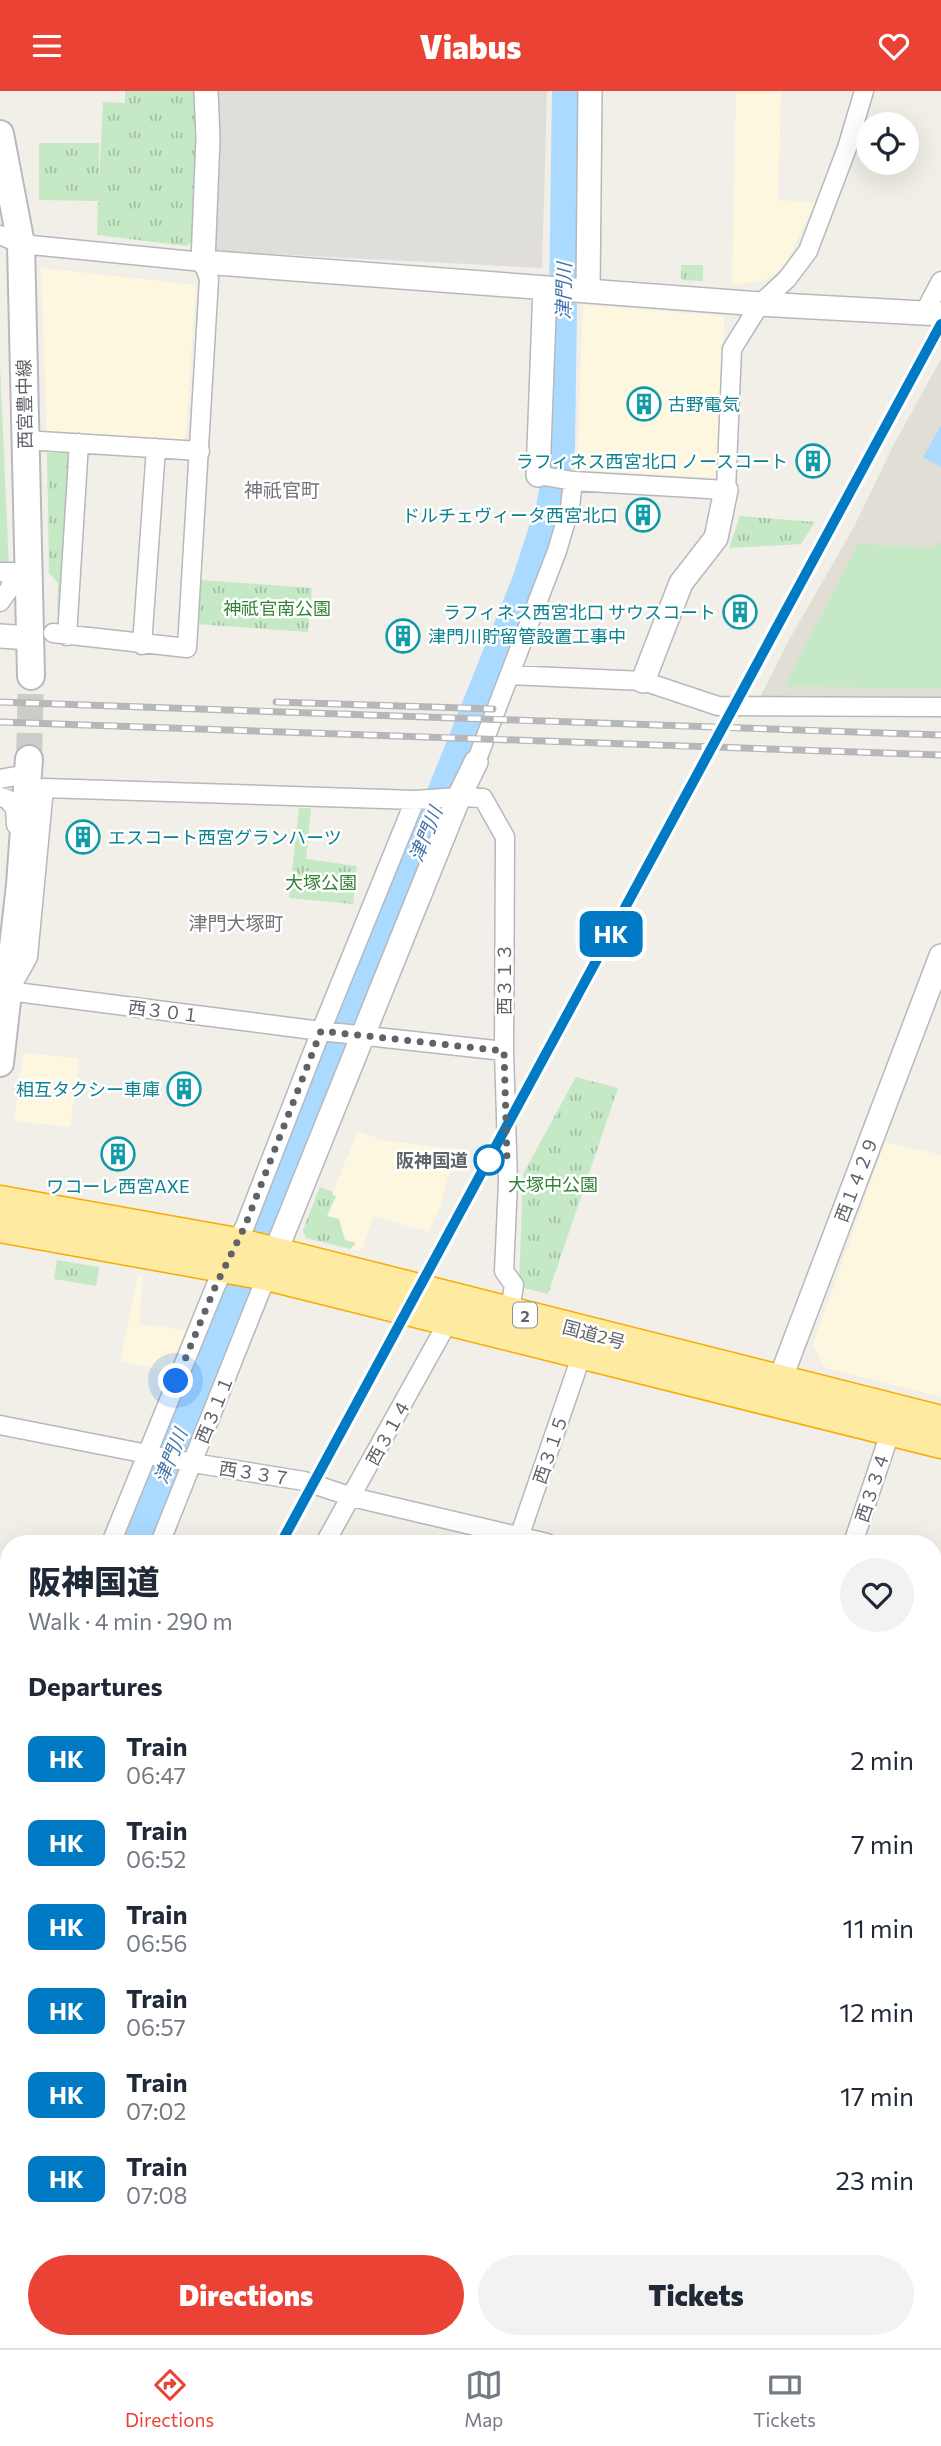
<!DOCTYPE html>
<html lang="en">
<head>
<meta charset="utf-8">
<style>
  :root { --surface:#fff; --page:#f2f2f3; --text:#1f2937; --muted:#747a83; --line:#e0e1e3; --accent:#ea4335 }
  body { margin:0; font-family:Commissioner,"Noto Sans JP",sans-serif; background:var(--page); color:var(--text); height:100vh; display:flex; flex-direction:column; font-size:26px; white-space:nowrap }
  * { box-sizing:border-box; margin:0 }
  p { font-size:23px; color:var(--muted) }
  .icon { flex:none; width:38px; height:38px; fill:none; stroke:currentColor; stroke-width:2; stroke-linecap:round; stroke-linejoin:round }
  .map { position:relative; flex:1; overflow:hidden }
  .panel { position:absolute; left:0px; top:1444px; width:942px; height:814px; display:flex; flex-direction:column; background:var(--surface); border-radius:28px 28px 0 0; box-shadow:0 7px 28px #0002 }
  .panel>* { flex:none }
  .badge { padding:0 14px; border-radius:10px; font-size:24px; line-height:46px }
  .buttons { position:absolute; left:856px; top:21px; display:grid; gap:14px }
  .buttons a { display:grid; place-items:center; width:63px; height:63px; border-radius:50%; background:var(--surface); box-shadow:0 7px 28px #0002; font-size:35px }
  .you { position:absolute; width:35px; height:35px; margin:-18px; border:5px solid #fff; border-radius:50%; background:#1a73e8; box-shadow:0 0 0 10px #1a73e833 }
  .map>.badge { position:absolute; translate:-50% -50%; box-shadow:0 0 0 4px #fff }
  h2 { padding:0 28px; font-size:26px; line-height:63px }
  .round { display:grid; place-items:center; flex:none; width:74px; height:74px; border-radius:37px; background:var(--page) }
  .headline { display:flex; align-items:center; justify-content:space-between; height:119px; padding:0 28px }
  h1 { font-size:33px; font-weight:800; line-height:52px }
  .action { display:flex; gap:14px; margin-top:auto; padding:14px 28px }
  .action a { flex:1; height:80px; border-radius:42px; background:var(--accent); color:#fff; font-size:28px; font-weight:800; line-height:80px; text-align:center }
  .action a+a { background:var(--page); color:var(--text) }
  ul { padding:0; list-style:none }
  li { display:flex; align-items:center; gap:21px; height:84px; padding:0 28px }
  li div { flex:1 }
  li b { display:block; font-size:26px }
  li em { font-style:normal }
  li .badge { min-width:77px; font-weight:700; text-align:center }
  header { display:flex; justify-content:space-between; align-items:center; height:91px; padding:0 28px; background:var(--accent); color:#fff; font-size:32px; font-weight:800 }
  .tabs { display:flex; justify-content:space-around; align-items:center; height:98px; border-top:2px solid var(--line); background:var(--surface); font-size:19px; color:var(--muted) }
  .tabs a { display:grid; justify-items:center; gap:4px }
  .tabs .selected { color:var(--accent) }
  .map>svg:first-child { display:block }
  .commercial { fill:#fef7e0 }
  .industrial { fill:#e0deda }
  .education { fill:#e1ded6 }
  .grass { fill:url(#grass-tufts) }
  .pitch { fill:#c5e8c5 }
  .water { fill:#aadaff }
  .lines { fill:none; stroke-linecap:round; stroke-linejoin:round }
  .river { stroke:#aadaff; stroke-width:28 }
  .secondary-tunnel { stroke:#ccccc8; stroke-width:26; stroke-dasharray:26 13; stroke-linecap:butt }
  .minor-casing { stroke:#b5b8bc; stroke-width:21 }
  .tertiary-casing { stroke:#b5b8bc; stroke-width:26 }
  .secondary-casing { stroke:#b6babf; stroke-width:30 }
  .trunk-casing { stroke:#f9ab00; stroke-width:33 }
  .minor { stroke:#fff; stroke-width:18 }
  .tertiary { stroke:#fff; stroke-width:23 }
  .secondary { stroke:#fff; stroke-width:26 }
  .trunk { stroke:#feeaa1; stroke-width:30 }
  .rail-casing { stroke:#b6b7b8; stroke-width:7 }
  .rail { stroke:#fff; stroke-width:4.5; stroke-dasharray:13; stroke-linecap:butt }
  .line-casing { stroke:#fff; stroke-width:16 }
  .line { stroke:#007ac4; stroke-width:10 }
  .walk { stroke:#5f6368; stroke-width:7; stroke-dasharray:0 12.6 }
  .stop-dot { fill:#fff; stroke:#007ac4; stroke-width:3.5 }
  .labels { text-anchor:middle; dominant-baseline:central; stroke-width:5; stroke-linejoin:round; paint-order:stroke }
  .shield { fill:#fff; stroke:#8f9295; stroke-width:2 }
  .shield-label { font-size:16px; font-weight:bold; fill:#5f6368 }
  .street-label { font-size:18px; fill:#5f6368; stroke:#fff }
  .culture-label { font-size:18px; fill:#0d838f; stroke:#fff; text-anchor:end }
  .park-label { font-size:18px; fill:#348238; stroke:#fff }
  .stop-label { font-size:18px; font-weight:bold; fill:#5f6368; stroke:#fff; text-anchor:end }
  .water-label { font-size:19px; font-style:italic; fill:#4174aa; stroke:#fff }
  .neighbourhood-label { font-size:19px; fill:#70757a; stroke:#fff }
</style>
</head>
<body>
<header><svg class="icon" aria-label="menu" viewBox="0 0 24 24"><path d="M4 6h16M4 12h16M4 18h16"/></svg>Viabus<svg class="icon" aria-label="heart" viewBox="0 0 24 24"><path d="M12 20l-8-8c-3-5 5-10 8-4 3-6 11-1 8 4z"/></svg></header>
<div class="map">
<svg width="941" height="2257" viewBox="0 0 941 2257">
  <defs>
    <pattern id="grass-tufts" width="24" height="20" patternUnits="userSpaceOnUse" patternTransform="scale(1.75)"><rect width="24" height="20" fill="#c5e8c5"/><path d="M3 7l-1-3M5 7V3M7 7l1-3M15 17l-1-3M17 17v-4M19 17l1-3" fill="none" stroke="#a3c0a4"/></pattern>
  </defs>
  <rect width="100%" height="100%" fill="#f1efe8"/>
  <path class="commercial" d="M 736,0 L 781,0 L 778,109 L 815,112 L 786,173 L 768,188 L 732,194 Z
    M 41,177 L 196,194 L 186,345 L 180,352 L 47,343 Z
    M 583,214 L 724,225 L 721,387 L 577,379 Z
    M 23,962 L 76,967 L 79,970 L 70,1036 L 14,1030 Z
    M 358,1040 L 381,1049 L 456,1058 L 440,1115 L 429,1141 L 374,1125 L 361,1160 L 350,1158 L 354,1155 L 345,1149 L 327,1125 L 336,1105 L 332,1103 Z
    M 885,1051 L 941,1064 L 941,1306 L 825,1277 L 813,1254 Z
    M 138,1184 L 143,1184 L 139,1233 L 188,1239 L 169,1281 L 120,1270 Z"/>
  <path class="industrial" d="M 214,0 L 547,0 L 542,177 L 214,160 Z
    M 0,2078 L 9,2081 L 9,2132 L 0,2129 Z"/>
  <path class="education" d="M 941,268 L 941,611 L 760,606 L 789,549 L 854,436 L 894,353 Z
    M 227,2249 L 485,2249 L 506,2257 L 224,2257 Z"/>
  <path class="grass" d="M 125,0 L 197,0 L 200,46 L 196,144 L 187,155 L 97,144 L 98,110 L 39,109 L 39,52 L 99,52 L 99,89 L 103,11 L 125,12 Z
    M 681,174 L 703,174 L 703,190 L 681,189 Z
    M 47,362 L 71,362 L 66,520 L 57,520 L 58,492 L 49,482 Z
    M 740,425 L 815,431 L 801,453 L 729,457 Z
    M 200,489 L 312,497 L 308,541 L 196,533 Z
    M 299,717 L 311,717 L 306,768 L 357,775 L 353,813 L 289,807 Z
    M 576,986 L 618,997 L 548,1203 L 519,1196 L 523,1083 Z
    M 320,1096 L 333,1101 L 332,1103 L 336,1105 L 327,1125 L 339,1128 L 345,1149 L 356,1152 L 350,1158 L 306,1147 L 303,1139 Z
    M 57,1169 L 99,1176 L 96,1195 L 54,1188 Z"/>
  <path class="pitch" d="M 0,275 L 9,477 L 0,476 Z
    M 941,450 L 941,598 L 785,595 L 858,453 L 934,457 Z"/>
  <path class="water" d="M 941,334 L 941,376 L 923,366 Z"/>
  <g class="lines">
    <path class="river" d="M 134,1452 L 394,819 L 526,490 L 550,416 L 561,356 L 566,0
      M 0,1783 L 9,1761"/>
    <path class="secondary-tunnel" d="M 29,668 L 31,585"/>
    <defs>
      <path id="minor" d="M 0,144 L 21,153 L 203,171 L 209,188 L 187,557 L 53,542
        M 924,222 L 941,190
        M 24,349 L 200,360
        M 538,384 L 573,390 L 726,399 L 732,258 L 760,213 L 787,188 L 808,160 L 847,57 L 864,0
        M 0,481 L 13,481 L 10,497 L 0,511
        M 67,545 L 79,352
        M 142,554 L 156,357
        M 510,584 L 643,590 L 718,615 L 941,616
        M 476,671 L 557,460 L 570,416 L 573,390
        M 0,688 L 28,683
        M 0,706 L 7,708 L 15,717 L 16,734
        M 13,893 L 28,866 L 44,697 L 415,709 L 459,706 L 483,707 L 505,746 L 504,960 L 508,1092 L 504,1180 L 514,1194 L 510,1220
        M 0,899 L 321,940 L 504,960
        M 0,1334 L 193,1372 L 304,1390 L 352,1406 L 547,1452
        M 111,1452 L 216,1194 L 245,1135 L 321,940 L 415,709
        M 160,1452 L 267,1184
        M 325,1452 L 449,1229
        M 517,1452 L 582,1263
        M 853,1452 L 891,1339
        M 0,1480 L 9,1483
        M 933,1550 L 941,1552
        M 0,1654 L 9,1657
        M 0,1723 L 9,1702
        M 933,1785 L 941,1788
        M 0,1818 L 9,1821
        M 0,1852 L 9,1832
        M 933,1966 L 941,1969
        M 0,2030 L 9,2014
        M 933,2128 L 941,2130
        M 13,2257 L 16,2249
        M 41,2257 L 44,2249
        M 211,2257 L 214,2249
        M 585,2257 L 588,2249"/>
      <path id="tertiary" d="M 206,0 L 208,47 L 203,171 L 760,213 L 941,223
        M 588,200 L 590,0
        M 538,384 L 545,197
        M 0,545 L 30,547
        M 643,590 L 681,492 L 716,447 L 726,399
        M 269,1177 L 459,706 L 476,671
        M 776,1305 L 786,1273 L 941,865
        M 0,2061 L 9,2064
        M 533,2249 L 556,2257"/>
      <path id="secondary" d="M 0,43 L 21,153 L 31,585
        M 0,972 L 20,794 L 29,668"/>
      <path id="trunk" d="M 0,1110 L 236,1152 L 941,1330
        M 0,1136 L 267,1184 L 941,1352"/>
    </defs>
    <use href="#minor" class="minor-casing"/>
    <use href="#tertiary" class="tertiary-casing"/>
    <use href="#secondary" class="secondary-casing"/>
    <use href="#trunk" class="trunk-casing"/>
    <use href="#minor" class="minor"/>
    <use href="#tertiary" class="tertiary"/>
    <use href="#secondary" class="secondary"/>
    <use href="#trunk" class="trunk"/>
    <defs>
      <path id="rail" d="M 0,611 L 941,644
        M 276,611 L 493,618
        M 0,631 L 941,664
        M 281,1452 L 941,233
        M 0,1969 L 9,1953
        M 0,1990 L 9,1973"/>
    </defs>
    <use href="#rail" class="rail-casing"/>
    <use href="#rail" class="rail"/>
  </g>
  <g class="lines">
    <defs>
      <path id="line" d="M 281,1452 L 941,233"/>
    </defs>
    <use href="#line" class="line-casing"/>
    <use href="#line" class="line"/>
    <path class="walk" d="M 176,1290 L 216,1194 L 245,1135 L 321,940 L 504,960 L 507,1066 L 489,1069"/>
  </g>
  <defs>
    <symbol id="building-ring" viewBox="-11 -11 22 22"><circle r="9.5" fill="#fff" stroke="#0f9aa8" stroke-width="1.5"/><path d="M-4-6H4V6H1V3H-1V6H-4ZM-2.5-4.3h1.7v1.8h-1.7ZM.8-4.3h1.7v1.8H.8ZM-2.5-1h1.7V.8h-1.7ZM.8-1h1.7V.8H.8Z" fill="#0f9aa8"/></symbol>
  </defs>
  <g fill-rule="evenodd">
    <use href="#building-ring" x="625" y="294" width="38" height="38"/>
    <use href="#building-ring" x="794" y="351" width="38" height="38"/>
    <use href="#building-ring" x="624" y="405" width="38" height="38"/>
    <use href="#building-ring" x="721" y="502" width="38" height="38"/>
    <use href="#building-ring" x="384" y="526" width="38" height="38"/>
    <use href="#building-ring" x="64" y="727" width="38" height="38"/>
    <use href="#building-ring" x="165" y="979" width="38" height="38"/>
    <use href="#building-ring" x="99" y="1044" width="38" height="38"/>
  </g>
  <circle class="stop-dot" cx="489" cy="1069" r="14"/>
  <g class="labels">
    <rect class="shield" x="513" y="1211.5" width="24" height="25" rx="5"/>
    <g class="shield-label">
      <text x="525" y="1224">2</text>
    </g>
    <g class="street-label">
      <text transform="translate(24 313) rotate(-91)">西宮豊中線</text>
      <text transform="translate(504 888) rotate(-90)">西３１３</text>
      <text transform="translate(164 920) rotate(7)">西３０１</text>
      <text transform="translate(856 1088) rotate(-69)">西１４２９</text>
      <text transform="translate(594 1243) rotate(15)">国道2号</text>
      <text transform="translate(214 1318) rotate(-68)">西３１１</text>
      <text transform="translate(388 1341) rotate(-61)">西３１４</text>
      <text transform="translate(550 1358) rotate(-71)">西３１５</text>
      <text transform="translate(255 1382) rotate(9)">西３３７</text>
      <text transform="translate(872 1396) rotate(-72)">西３３４</text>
    </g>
    <g class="culture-label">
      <text x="668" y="313" text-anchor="start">古野電気</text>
      <text x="788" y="370">ラフィネス西宮北口 ノースコート</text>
      <text x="618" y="424">ドルチェヴィータ西宮北口</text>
      <text x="716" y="521">ラフィネス西宮北口 サウスコート</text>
      <text x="428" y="545" text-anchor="start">津門川貯留管設置工事中</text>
      <text x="108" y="746" text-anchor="start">エスコート西宮グランハーツ</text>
      <text x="160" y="998">相互タクシー車庫</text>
      <text x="118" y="1095" text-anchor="middle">ワコーレ西宮AXE</text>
    </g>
    <g class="park-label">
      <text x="277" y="517">神祇官南公園</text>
      <text x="321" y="791">大塚公園</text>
      <text x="553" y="1093">大塚中公園</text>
    </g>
    <g class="stop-label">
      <text x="468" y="1069">阪神国道</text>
    </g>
    <g class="water-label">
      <text transform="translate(563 200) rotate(-89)">津門川</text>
      <text transform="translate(425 743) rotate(-68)">津門川</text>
      <text transform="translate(170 1365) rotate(-68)">津門川</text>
    </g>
    <g class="neighbourhood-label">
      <text x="282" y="398">神祇官町</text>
      <text x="236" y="831">津門大塚町</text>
    </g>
  </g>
</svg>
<div class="buttons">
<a><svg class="icon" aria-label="locate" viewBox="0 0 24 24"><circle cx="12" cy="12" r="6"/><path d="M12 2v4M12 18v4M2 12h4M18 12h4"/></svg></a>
</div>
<div class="you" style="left:176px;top:1290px"></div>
<b class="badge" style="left:611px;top:843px;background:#007ac4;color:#fff">HK</b>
<section class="panel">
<div class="headline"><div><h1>阪神国道</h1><p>Walk · 4 min · 290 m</p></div><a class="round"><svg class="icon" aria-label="heart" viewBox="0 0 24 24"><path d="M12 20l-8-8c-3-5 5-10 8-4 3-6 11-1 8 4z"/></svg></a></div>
<h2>Departures</h2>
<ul>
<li><span class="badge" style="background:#007ac4;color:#fff">HK</span><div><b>Train</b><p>06:47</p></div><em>2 min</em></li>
<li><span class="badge" style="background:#007ac4;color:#fff">HK</span><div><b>Train</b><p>06:52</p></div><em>7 min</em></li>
<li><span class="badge" style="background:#007ac4;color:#fff">HK</span><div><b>Train</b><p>06:56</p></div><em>11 min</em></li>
<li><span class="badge" style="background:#007ac4;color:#fff">HK</span><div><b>Train</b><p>06:57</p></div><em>12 min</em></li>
<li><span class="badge" style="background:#007ac4;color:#fff">HK</span><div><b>Train</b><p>07:02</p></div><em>17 min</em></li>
<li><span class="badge" style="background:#007ac4;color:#fff">HK</span><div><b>Train</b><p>07:08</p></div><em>23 min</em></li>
</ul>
<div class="action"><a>Directions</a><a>Tickets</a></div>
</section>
</div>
<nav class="tabs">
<a class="selected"><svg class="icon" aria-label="directions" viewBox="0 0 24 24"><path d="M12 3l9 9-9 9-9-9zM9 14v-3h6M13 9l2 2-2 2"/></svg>Directions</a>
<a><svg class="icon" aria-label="map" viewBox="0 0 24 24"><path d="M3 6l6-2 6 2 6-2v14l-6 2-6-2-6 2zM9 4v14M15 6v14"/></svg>Map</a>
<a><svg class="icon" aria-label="tickets" viewBox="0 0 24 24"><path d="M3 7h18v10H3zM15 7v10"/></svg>Tickets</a>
</nav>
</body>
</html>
